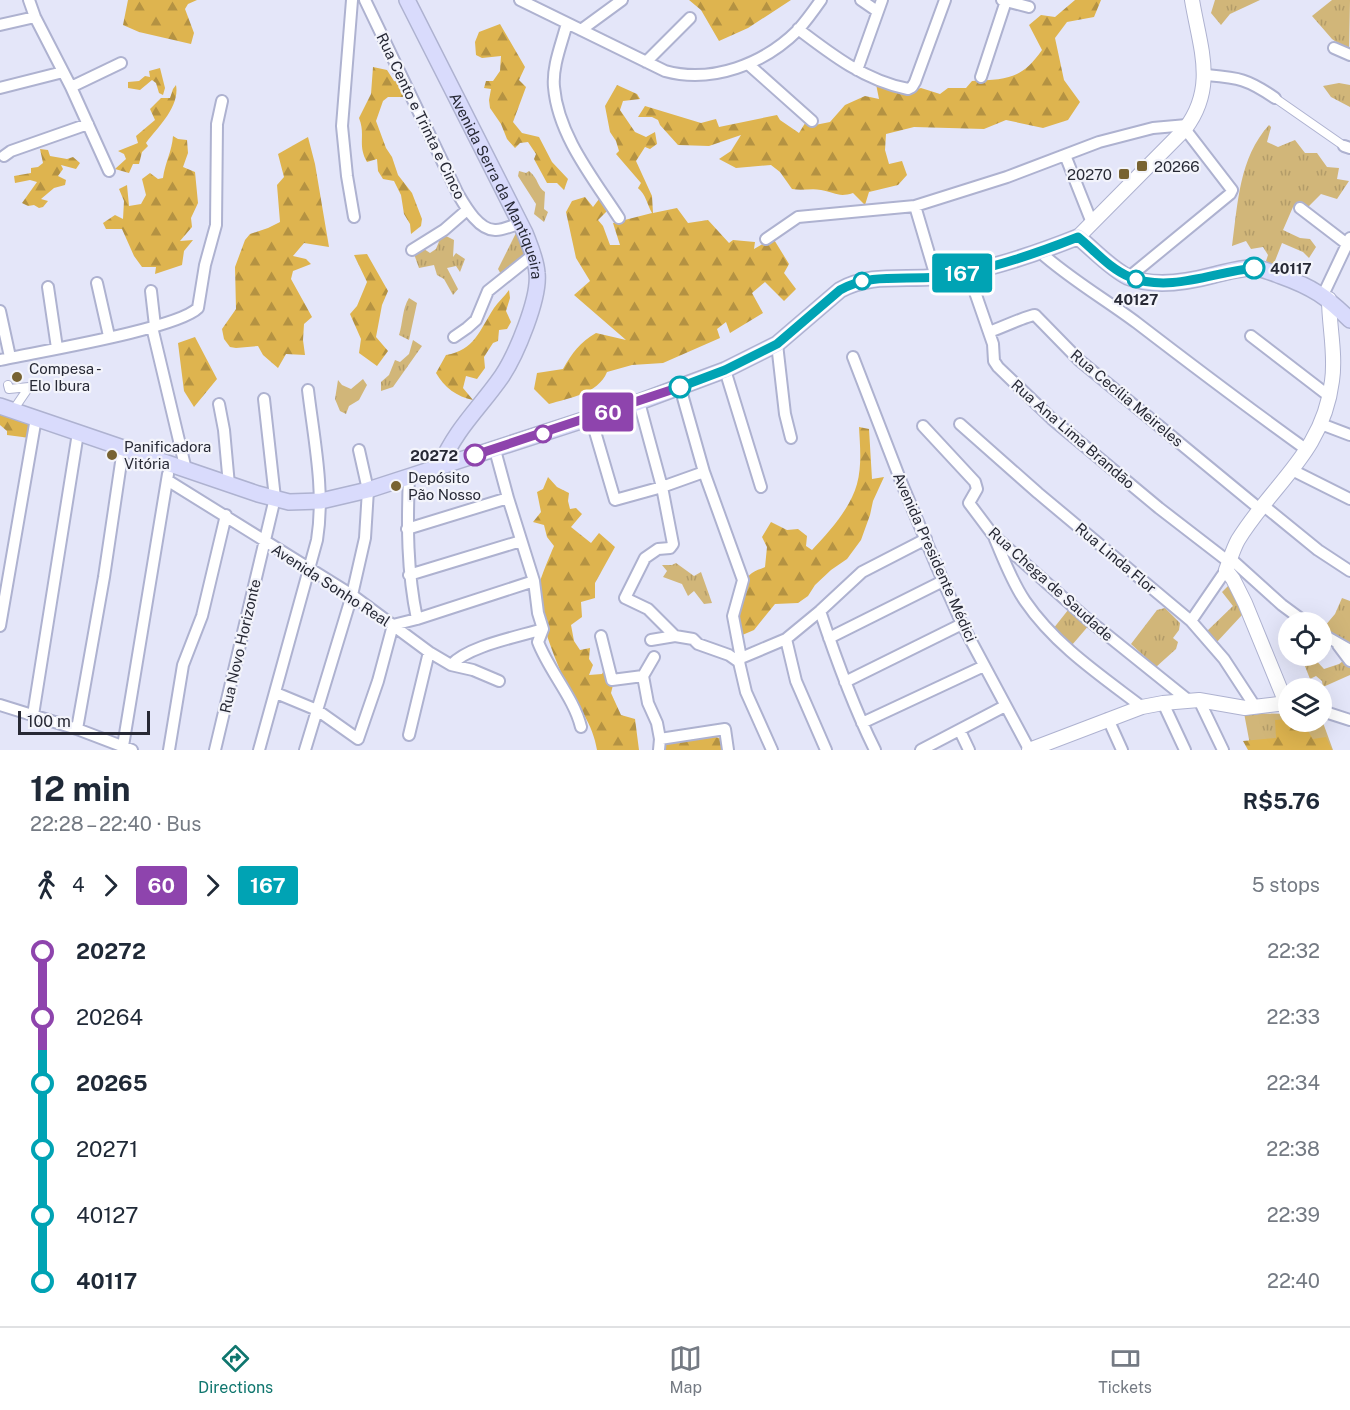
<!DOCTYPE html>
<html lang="en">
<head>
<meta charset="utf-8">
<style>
  :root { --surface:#fff; --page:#f2f2f3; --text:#1f2937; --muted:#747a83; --line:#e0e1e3; --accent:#0f766e }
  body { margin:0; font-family:"Public Sans",sans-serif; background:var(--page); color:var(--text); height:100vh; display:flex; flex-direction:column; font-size:22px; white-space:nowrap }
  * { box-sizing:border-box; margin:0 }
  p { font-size:20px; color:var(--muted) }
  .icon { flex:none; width:33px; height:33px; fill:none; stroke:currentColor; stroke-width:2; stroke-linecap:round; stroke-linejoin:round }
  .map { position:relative; height:750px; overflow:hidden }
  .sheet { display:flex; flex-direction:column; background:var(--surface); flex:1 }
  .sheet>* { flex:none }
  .badge { padding:0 12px; border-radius:4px; font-size:21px; line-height:39px }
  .tools { position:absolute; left:1278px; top:612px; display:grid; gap:12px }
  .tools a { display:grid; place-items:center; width:54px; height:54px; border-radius:50%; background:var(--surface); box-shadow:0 6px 24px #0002; font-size:30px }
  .scale { position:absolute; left:18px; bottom:15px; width:132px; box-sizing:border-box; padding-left:6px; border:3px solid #272935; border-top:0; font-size:16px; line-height:21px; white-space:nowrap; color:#272935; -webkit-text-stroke:4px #f3f4fb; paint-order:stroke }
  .map>.badge { position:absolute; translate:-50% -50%; box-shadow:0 0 0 3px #fff }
  .legs { display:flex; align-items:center; gap:9px; height:66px; padding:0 30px; font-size:20px }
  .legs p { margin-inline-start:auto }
  .head { display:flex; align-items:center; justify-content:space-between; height:102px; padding:0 30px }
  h1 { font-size:33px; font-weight:700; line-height:45px }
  ul { padding:0 30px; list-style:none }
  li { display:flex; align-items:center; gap:21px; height:66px; font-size:22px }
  li i { display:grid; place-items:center; width:9px; height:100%; margin:0 8px; background:currentColor }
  li i::after { content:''; width:15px; height:15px; margin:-8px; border:4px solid; border-radius:50%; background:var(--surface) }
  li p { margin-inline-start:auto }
  li:first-child i { background:linear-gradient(#0000 50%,currentColor 0) }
  li:last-child i { background:linear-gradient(currentColor 50%,#0000 0) }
  .menu { display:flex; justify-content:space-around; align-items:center; height:84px; border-top:2px solid var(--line); background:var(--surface); font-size:16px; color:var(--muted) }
  .menu a { display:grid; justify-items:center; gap:3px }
  .menu .active { color:var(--accent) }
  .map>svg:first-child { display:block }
  .grass { fill:url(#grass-tufts) }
  .forest { fill:url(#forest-firs) }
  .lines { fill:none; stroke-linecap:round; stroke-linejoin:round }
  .pedestrian-casing { stroke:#aeb2d0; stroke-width:10 }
  .minor-casing { stroke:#aeb2d0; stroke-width:14 }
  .tertiary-casing { stroke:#aeb2d0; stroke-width:16 }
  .secondary-casing { stroke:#aeb2d0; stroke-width:18 }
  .pedestrian { stroke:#fff; stroke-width:8 }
  .minor { stroke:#fff; stroke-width:10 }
  .tertiary { stroke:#fff; stroke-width:14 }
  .secondary { stroke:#d9dbfc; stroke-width:15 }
  .line-1-casing { stroke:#fff; stroke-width:14 }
  .line-2-casing { stroke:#fff; stroke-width:14 }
  .line-1 { stroke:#8e44ad; stroke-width:9 }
  .line-2 { stroke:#00a3b4; stroke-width:9 }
  .poi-dot { fill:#786332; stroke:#f3f4fb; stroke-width:2 }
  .stop-2-dot { fill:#fff; stroke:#00a3b4; stroke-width:3 }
  .stop-1-dot { fill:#fff; stroke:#8e44ad; stroke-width:3 }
  .labels { text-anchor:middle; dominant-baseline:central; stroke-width:4.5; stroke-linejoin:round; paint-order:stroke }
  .street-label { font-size:15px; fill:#272935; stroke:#f3f4fb }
  .poi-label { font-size:15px; fill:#272935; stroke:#f3f4fb; text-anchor:start }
  .stop-label { font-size:15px; font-weight:bold; fill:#272935; stroke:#f3f4fb; text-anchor:start }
</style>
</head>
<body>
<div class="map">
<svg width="1350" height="750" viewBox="0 0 1350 750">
  <defs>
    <pattern id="grass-tufts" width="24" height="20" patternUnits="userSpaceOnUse" patternTransform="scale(1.5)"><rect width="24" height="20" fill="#d1b679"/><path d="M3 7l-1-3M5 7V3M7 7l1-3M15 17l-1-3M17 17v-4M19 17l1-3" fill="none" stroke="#b39c69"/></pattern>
    <pattern id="forest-firs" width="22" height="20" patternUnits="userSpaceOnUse" patternTransform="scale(1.5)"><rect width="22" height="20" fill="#deb44f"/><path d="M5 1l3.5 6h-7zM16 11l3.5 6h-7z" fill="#b49242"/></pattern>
  </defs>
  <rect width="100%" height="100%" fill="#e4e6f9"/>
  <path class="grass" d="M 1215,0 L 1260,0 L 1230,14 L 1221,25 L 1211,13 Z
    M 1332,0 L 1350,0 L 1349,51 L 1332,39 L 1312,16 Z
    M 1339,83 L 1350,85 L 1350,107 L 1331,97 L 1323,86 Z
    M 1269,125 L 1271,127 L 1267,142 L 1278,147 L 1295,140 L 1305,153 L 1317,153 L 1327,167 L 1339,168 L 1337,179 L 1349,181 L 1337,199 L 1321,194 L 1308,207 L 1302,205 L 1293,207 L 1283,230 L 1300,238 L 1310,239 L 1316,247 L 1309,258 L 1303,252 L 1282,243 L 1273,266 L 1266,261 L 1268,255 L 1263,247 L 1251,249 L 1246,241 L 1232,246 C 1238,203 1239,158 1269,125 Z
    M 519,171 L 526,173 L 529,171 C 539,179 537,187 545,192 L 544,209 L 548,212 L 544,222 L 534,214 L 536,204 L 518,176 Z
    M 516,233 L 529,255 L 502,276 L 498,269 Z
    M 442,234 L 454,240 L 453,257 L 456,253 L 465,259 L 460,272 L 456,266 L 447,268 L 458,289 L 453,295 L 444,279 L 437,275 L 434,265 L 419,268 L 414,254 L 424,249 L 430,253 L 436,249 Z
    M 409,298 L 417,303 L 409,340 L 399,335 C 403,323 402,309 409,298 Z
    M 413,340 L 422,346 L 393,387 L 381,391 L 381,382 L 389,375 L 395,360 L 400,362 L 409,354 Z
    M 363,379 L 367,385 L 359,400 L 349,406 L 346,414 L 340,411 L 335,399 L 338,380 L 342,385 L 351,389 Z
    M 676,563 L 694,576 L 701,572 L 712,603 L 704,604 L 694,591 L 688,596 L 682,584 L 663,577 L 667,571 L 662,565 L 672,565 Z
    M 1231,583 L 1242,615 L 1216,643 L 1206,632 L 1233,606 L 1222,592 Z
    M 1342,598 L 1350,601 L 1350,648 L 1343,647 L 1324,627 L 1335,614 Z
    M 1072,605 L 1090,624 L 1072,645 L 1053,629 Z
    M 1165,608 L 1180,623 L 1179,630 L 1173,638 L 1178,642 L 1176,649 L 1156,667 L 1131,644 L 1157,610 Z
    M 1301,656 L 1312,656 L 1324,669 L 1339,664 L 1346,659 L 1350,664 L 1350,675 L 1323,687 L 1322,681 L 1316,676 L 1310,679 Z
    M 1244,713 L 1288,714 L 1288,722 L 1322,720 L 1333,750 L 1251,750 Z"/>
  <path class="forest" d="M 128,0 L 197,0 L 188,4 L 185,9 L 194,33 L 191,44 L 139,32 L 123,25 Z
    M 689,0 L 791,0 L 748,28 L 719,41 L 701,10 Z
    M 1075,0 L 1101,0 L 1094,17 L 1067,22 L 1055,38 L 1064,80 L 1080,102 L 1068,120 L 1043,128 L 1006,120 L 984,129 L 914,127 L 886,134 L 885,150 L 889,164 L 902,161 L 907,175 L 898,185 L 869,192 L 865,205 L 853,193 C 838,198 835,192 821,190 C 811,188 803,191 792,189 L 780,172 L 771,165 L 736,168 L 719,159 L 731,151 L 741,135 L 709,146 L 678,145 L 660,125 L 658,120 L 652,117 L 638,117 L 645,106 L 701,123 L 716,119 L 719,127 L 777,115 L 780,120 L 799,133 L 807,120 L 815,125 L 830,122 L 845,105 L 865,96 L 879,99 L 876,84 L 910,91 L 921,88 L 940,94 L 948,88 L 966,88 L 972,81 C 1007,79 1021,80 1042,50 L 1029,25 L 1041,15 L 1055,17 Z
    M 500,24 L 525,67 L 519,80 L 526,87 L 513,122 L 522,133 L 539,137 L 552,162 L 568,179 L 564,190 L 557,183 L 547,183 L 534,159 L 536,154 L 528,142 L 520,143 L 515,148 L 507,139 L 501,124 L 490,108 L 489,100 L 491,89 L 484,88 L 486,81 L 493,81 L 500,71 L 501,56 L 482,58 L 476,55 L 475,42 L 479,32 Z
    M 373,67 L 387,70 L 394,81 L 402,83 L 409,97 L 388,97 L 383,101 L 376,121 L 386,148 L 392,157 L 398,175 L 412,193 L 422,219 L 421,226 L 411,234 L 410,224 L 404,214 L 401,195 L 394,181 L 383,179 L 378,171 L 377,159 L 367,162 C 357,145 366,135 359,118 L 371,94 Z
    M 160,68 L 165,88 L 163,95 L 159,93 L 156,83 L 152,80 L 140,90 L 128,88 L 128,82 L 139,81 L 145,76 L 150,77 L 149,71 Z
    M 176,85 C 180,107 158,127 146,143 L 148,146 L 142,152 L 139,164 L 133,164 L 129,173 L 115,169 L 126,159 L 124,154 L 118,151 L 138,143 L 136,136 L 155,120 L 150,109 L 161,98 L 170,98 L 173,89 Z
    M 617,85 L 637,94 L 640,99 L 623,101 L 620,110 L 635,132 L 646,137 L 655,132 L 657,144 L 650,149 L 645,147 L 636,161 L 652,196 L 653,213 L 677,208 L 688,223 L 708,220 L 729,243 L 733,240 L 755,242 L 754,249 L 773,238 L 789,264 L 784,273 L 796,289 L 784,301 L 765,282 L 752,293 L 763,313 L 730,333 L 726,322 L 717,329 L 720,338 L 663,363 L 632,365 L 607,372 C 598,394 569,398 549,404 L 534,389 L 537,373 L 563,369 C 572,353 580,342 596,333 L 626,340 L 574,295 L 590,281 L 576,258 L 566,212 L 572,201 L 585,197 L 593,207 L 602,195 L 610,208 L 598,220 L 603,226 L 610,245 L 620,245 L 613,223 L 652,213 C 647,204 646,195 638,188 L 641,183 L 616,154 L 619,151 L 616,141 L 610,132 L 605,106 Z
    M 173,136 L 178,139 L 187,140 L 188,153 L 183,167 L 195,172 L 198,203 L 191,218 L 192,227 L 180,241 L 193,240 L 184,251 L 182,265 L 155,274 L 156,267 L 142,267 L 134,256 L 122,229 L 106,229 L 103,223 L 115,215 L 123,219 L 124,201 L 119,189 L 127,185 L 129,206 L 141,204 L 146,195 L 142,179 L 150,173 L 158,179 L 163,178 C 165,163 172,151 173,136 Z
    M 308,137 L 315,164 L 329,247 L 304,243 L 293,256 L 306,259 L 311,264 L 293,271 L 291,279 L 312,317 L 304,324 L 303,340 L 305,355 L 286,354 L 278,368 L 263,355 L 258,346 L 236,348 L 230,347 L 224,339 L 222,329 L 236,309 L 235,267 L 245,240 L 250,234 L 268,228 L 280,222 L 277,185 L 284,177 L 278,154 Z
    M 40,149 L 48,150 L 50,156 L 67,159 L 73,157 L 80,163 L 76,169 L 61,165 L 63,169 L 58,176 L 66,180 L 65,185 L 54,188 L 41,199 L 48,201 L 43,207 L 39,208 L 34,205 L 28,206 L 22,203 L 37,182 L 30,180 L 15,183 L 14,176 L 31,173 L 31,168 L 38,167 L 43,163 Z
    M 367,254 L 388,291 L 382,305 L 376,337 L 388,351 L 377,366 L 359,353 L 361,339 L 350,314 L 357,306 L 367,282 L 354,255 Z
    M 509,290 L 510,298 L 506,311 L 511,322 L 507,329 L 499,330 L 498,341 L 493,343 L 484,357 L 485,368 L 477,379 L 466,376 L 463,388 L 473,400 C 457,397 444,387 436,373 L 446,355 C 475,350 479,331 494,308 C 498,302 505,296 509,290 Z
    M 195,337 L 217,379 L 194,407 L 184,391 L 178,343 Z
    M 0,408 L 33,422 L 30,438 L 7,435 L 7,431 L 0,425 Z
    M 859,427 L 869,429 L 872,479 L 884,477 L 873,501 L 870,515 L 861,540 L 847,559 L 831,570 L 815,585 L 808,596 L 798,603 L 775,604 L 754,630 L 740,636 C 739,619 736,584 752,573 C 756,570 761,569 765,567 L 767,547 L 762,537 L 771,522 L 787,530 L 798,529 L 807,536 L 806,546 L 812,550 C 829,532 850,509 857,484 C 862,465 860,446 859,427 Z
    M 548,477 L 557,487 L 569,493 L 568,501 L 570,509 L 576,508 L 582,514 L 571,527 L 591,543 L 599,533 L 615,547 L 595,583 L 595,598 L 581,602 L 582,617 L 571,625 L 574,641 L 580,650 L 590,648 L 589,659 L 593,665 L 589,675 L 602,674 L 605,668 L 613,685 L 611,693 L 621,715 L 635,719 L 639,750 L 597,750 C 593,724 578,706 566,683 C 555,660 537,614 538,590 C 539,581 550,555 554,546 L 547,537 L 544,525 L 533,522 L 541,512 L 537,492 L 543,489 Z
    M 1288,719 L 1288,722 L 1302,722 L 1313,739 L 1326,737 L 1332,750 L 1248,750 L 1243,741 L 1276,738 L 1275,720 Z
    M 704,734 L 723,739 L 725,750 L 662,750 L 661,740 Z"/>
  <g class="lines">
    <defs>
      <path id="pedestrian" d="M 1275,98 L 1344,146
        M 8,385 L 9,389 L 29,387 L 16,406"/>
      <path id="minor" d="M 29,0 L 35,17 L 71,87 L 109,171
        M 352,0 L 342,126 L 347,176 L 354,217
        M 365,0 L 458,194 C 465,206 479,231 496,230 C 503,230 512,226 520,223
        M 520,0 L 665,71 C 712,84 764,64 798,30 C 806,21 814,10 821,0
        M 861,0 L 877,11
        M 1002,0 L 1029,7
        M 567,23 C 562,43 552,66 554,87 C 558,135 593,178 619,218
        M 0,25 L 35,17
        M 798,29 C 832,55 866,81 908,89 L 912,87 L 915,82 L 945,0
        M 581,30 L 622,0
        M 1334,48 L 1350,55
        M 646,62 L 690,18
        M 748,64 L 812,121
        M 857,70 L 882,0
        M 1205,75 C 1238,78 1246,78 1275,98
        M 981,77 L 1006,1
        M 71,87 L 121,63
        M 0,88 L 63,72
        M 1344,146 L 1350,148
        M 1065,155 L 1092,223
        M 4,156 L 11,151 L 88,124
        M 915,206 L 936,277
        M 1300,208 L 1347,244
        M 766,239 L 798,217 L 915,206 L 1007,177 L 1099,142 L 1153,128 L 1187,125
        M 412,250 L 444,230 L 467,210
        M 1040,252 C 1070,279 1105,299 1137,323 C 1193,366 1250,409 1307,450
        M 968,272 L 993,344 L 994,361 L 998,367 L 1052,419 L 1159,508 L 1229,562
        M 1129,277 L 1230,194 L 1232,190 L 1185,129
        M 97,283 L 109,336
        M 48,287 L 57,348
        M 151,291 L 155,326
        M 1323,295 L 1350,238
        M 0,311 L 10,357
        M 152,327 L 186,470
        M 989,332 C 999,329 1028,315 1035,315 L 1079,360 L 1261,510
        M 1251,336 L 1329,396
        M 454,337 L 467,328 L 476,320 L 488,291 L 533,255
        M 777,344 L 785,414 L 791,438
        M 853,357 L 902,484 L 943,581 L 962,624 L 1029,749
        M 0,360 C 36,352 177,329 198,308 L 205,265 L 216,225 L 217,124 L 222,101
        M 725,370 L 761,487
        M 680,387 L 704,472 L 743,580 L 733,616 L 741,658
        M 639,402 L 662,487 L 673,544 L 670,548 L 658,549 L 645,558 L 625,598 L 648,609 L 675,636
        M 219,404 L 224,430 L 229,485
        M 591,418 L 615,500 L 662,487 L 704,472
        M 960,424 L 1038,493 L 1191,621 L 1224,659 L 1256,708
        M 1321,424 L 1350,435
        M 923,426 L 975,482 L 977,489 L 969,503 L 993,535 L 1086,618 L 1188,700
        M 495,450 L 508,498 L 534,581 L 538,613 L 543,629 L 538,642 C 549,671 574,698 581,727
        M 1292,470 L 1350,499
        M 409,476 C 407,525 407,571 417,619
        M 167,480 L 352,595 L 429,652 L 451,665 L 473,670 L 499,681
        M 1264,506 L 1318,550 L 1350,571
        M 407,529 L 508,498
        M 995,539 C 1004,560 1012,582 1025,601 C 1055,645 1100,675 1142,707
        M 1231,559 L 1282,605 L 1305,622
        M 409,575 L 521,541
        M 820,611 C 836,659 853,706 875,750
        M 1191,621 L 1226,570
        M 0,626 L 36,418
        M 1322,634 L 1350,650
        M 601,636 L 612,680 L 643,676
        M 829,638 L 943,581
        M 786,639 L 796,681 L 826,750
        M 651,640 L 675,636 L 693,639 L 698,644 L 729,655 L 739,662
        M 1338,645 L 1350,661
        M 654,657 L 643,676 L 648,703 L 657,723 L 660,739 L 659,750
        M 739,662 L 741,658 L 786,639 L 820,611 L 862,572 L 926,539
        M 739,662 L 746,692 L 772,750
        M 451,665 C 468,646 517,637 543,629
        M 845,682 L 962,624
        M 276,693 L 317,710 L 358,739 L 378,681 L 393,625 L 417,619 L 534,581
        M 1199,700 L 1223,750
        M 1163,703 L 1185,750
        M 0,705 L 77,729 L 132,750
        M 1322,711 L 1350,720
        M 33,715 L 78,433
        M 1108,719 L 1122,750
        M 862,723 L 984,666
        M 77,729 L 104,577 L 123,449
        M 960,731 L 969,750
        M 409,735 L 429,652
        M 660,739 L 725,729 L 728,750
        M 123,746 L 168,474
        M 169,750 L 183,665 L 202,616 L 226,515
        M 215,750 L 275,498 L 264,399
        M 259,750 L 317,540 C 325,491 314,440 308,390
        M 305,750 L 352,595 L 365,538 L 368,490 L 359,450
        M 921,750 L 1005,706"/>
      <path id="tertiary" d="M 1078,237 L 1185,129 C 1217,87 1200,48 1192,0
        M 1029,750 L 1142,707 L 1163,703 L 1199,700 L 1245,708 L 1286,703 L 1245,603 L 1233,579 L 1226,570 C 1230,560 1233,549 1238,540 C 1273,483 1323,453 1332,381 C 1336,354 1329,326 1329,299"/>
      <g id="secondary">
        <path id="s1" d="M 407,0 L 525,233 C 530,246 536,259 537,273 C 540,298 516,355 502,376 C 479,409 457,427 440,466"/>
        <path d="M 0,406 L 258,494 L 289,502 L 321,501 L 368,490 L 639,402 L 725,370 L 777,344 L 840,290 C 870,273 903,280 936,277 C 982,273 1035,254 1078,237 C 1094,250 1110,268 1128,277 C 1155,288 1188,282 1214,275 C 1227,272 1241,267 1255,268 C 1264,269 1273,273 1281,276 C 1312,287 1327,297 1350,320"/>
      </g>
    </defs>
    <use href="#pedestrian" class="pedestrian-casing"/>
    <use href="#minor" class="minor-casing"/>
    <use href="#tertiary" class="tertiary-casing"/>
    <use href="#secondary" class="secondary-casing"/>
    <use href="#pedestrian" class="pedestrian"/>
    <use href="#minor" class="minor"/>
    <use href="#tertiary" class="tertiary"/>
    <use href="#secondary" class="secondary"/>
  </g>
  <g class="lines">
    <defs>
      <path id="line-1" d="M 475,455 L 680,387"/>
      <path id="line-2" d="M 680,387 L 725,370 L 777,344 L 840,290 C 870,273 903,280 936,277 C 982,273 1035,254 1078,237 C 1094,250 1110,269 1130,277 C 1170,293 1214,272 1254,268"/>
    </defs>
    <use href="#line-1" class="line-1-casing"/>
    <use href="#line-2" class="line-2-casing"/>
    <use href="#line-1" class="line-1"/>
    <use href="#line-2" class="line-2"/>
  </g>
  <g class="poi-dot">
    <rect x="1136" y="160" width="12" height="12" rx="3"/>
    <rect x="1118" y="168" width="12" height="12" rx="3"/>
    <circle cx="17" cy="377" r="6"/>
    <circle cx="112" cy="455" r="6"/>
    <circle cx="396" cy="486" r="6"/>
  </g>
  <g class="stop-2-dot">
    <circle cx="1254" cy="268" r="10"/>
    <circle cx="1136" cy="279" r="8"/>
    <circle cx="862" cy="281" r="8"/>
    <circle cx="680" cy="387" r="10"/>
  </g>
  <g class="stop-1-dot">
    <circle cx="543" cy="434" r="8"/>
    <circle cx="475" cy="455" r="10"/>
  </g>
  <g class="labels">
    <g class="street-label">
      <text transform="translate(421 116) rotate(64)">Rua Cento e Trinta e Cinco</text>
      <text stroke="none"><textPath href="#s1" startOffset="207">Avenida Serra da Mantiqueira</textPath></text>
      <text transform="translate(1127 398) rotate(40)">Rua Cecília Meireles</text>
      <text transform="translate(1073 434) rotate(41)">Rua Ana Lima Brandão</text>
      <text transform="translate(935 557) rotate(66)">Avenida Presidente Médici</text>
      <text transform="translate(1116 558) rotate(40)">Rua Linda Flor</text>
      <text transform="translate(1051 584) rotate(42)">Rua Chega de Saudade</text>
      <text transform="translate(331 585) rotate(33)">Avenida Sonho Real</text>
      <text transform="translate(240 646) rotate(-77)">Rua Novo Horizonte</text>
    </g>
    <g class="poi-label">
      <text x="1154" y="166">20266</text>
      <text x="1112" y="174" text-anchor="end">20270</text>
      <text x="29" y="368">Compesa -<tspan x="29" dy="17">Elo Ibura</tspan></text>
      <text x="124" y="446">Panificadora<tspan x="124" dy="17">Vitória</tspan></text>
      <text x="408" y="477">Depósito<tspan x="408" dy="17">Pão Nosso</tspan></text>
    </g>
    <g class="stop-label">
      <text x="1270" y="268">40117</text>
      <text x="1136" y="299" text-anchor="middle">40127</text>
      <text x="458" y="455" text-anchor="end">20272</text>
    </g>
  </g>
</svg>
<div class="tools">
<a><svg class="icon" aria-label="locate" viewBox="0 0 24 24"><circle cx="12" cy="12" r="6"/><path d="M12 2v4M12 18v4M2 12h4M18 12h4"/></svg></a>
<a><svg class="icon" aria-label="layers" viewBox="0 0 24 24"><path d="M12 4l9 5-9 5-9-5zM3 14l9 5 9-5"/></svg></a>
</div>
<div class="scale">100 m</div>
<b class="badge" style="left:608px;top:412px;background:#8e44ad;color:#fff">60</b>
<b class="badge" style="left:962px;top:273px;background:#00a3b4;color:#fff">167</b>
</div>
<section class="sheet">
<div class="head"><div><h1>12 min</h1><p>22:28 – 22:40 · Bus</p></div><b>R$5.76</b></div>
<div class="legs"><svg class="icon" aria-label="walk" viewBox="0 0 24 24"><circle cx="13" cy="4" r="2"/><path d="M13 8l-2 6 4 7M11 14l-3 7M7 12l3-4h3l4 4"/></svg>4<svg class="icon" aria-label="forward" viewBox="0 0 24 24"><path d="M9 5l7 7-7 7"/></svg><b class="badge" style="background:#8e44ad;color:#fff">60</b><svg class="icon" aria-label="forward" viewBox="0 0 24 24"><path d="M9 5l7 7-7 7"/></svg><b class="badge" style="background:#00a3b4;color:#fff">167</b><p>5 stops</p></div>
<ul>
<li><i style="color:#8e44ad"></i><b>20272</b><p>22:32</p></li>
<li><i style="color:#8e44ad"></i><span>20264</span><p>22:33</p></li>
<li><i style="color:#00a3b4"></i><b>20265</b><p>22:34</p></li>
<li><i style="color:#00a3b4"></i><span>20271</span><p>22:38</p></li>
<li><i style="color:#00a3b4"></i><span>40127</span><p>22:39</p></li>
<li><i style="color:#00a3b4"></i><b>40117</b><p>22:40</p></li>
</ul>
</section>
<nav class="menu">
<a class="active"><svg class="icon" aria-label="directions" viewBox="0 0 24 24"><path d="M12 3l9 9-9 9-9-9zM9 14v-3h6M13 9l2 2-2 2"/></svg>Directions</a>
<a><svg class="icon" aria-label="map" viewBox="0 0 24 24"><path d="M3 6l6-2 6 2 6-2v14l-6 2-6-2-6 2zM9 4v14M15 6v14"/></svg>Map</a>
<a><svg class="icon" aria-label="tickets" viewBox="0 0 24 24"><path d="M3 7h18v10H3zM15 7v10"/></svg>Tickets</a>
</nav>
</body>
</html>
